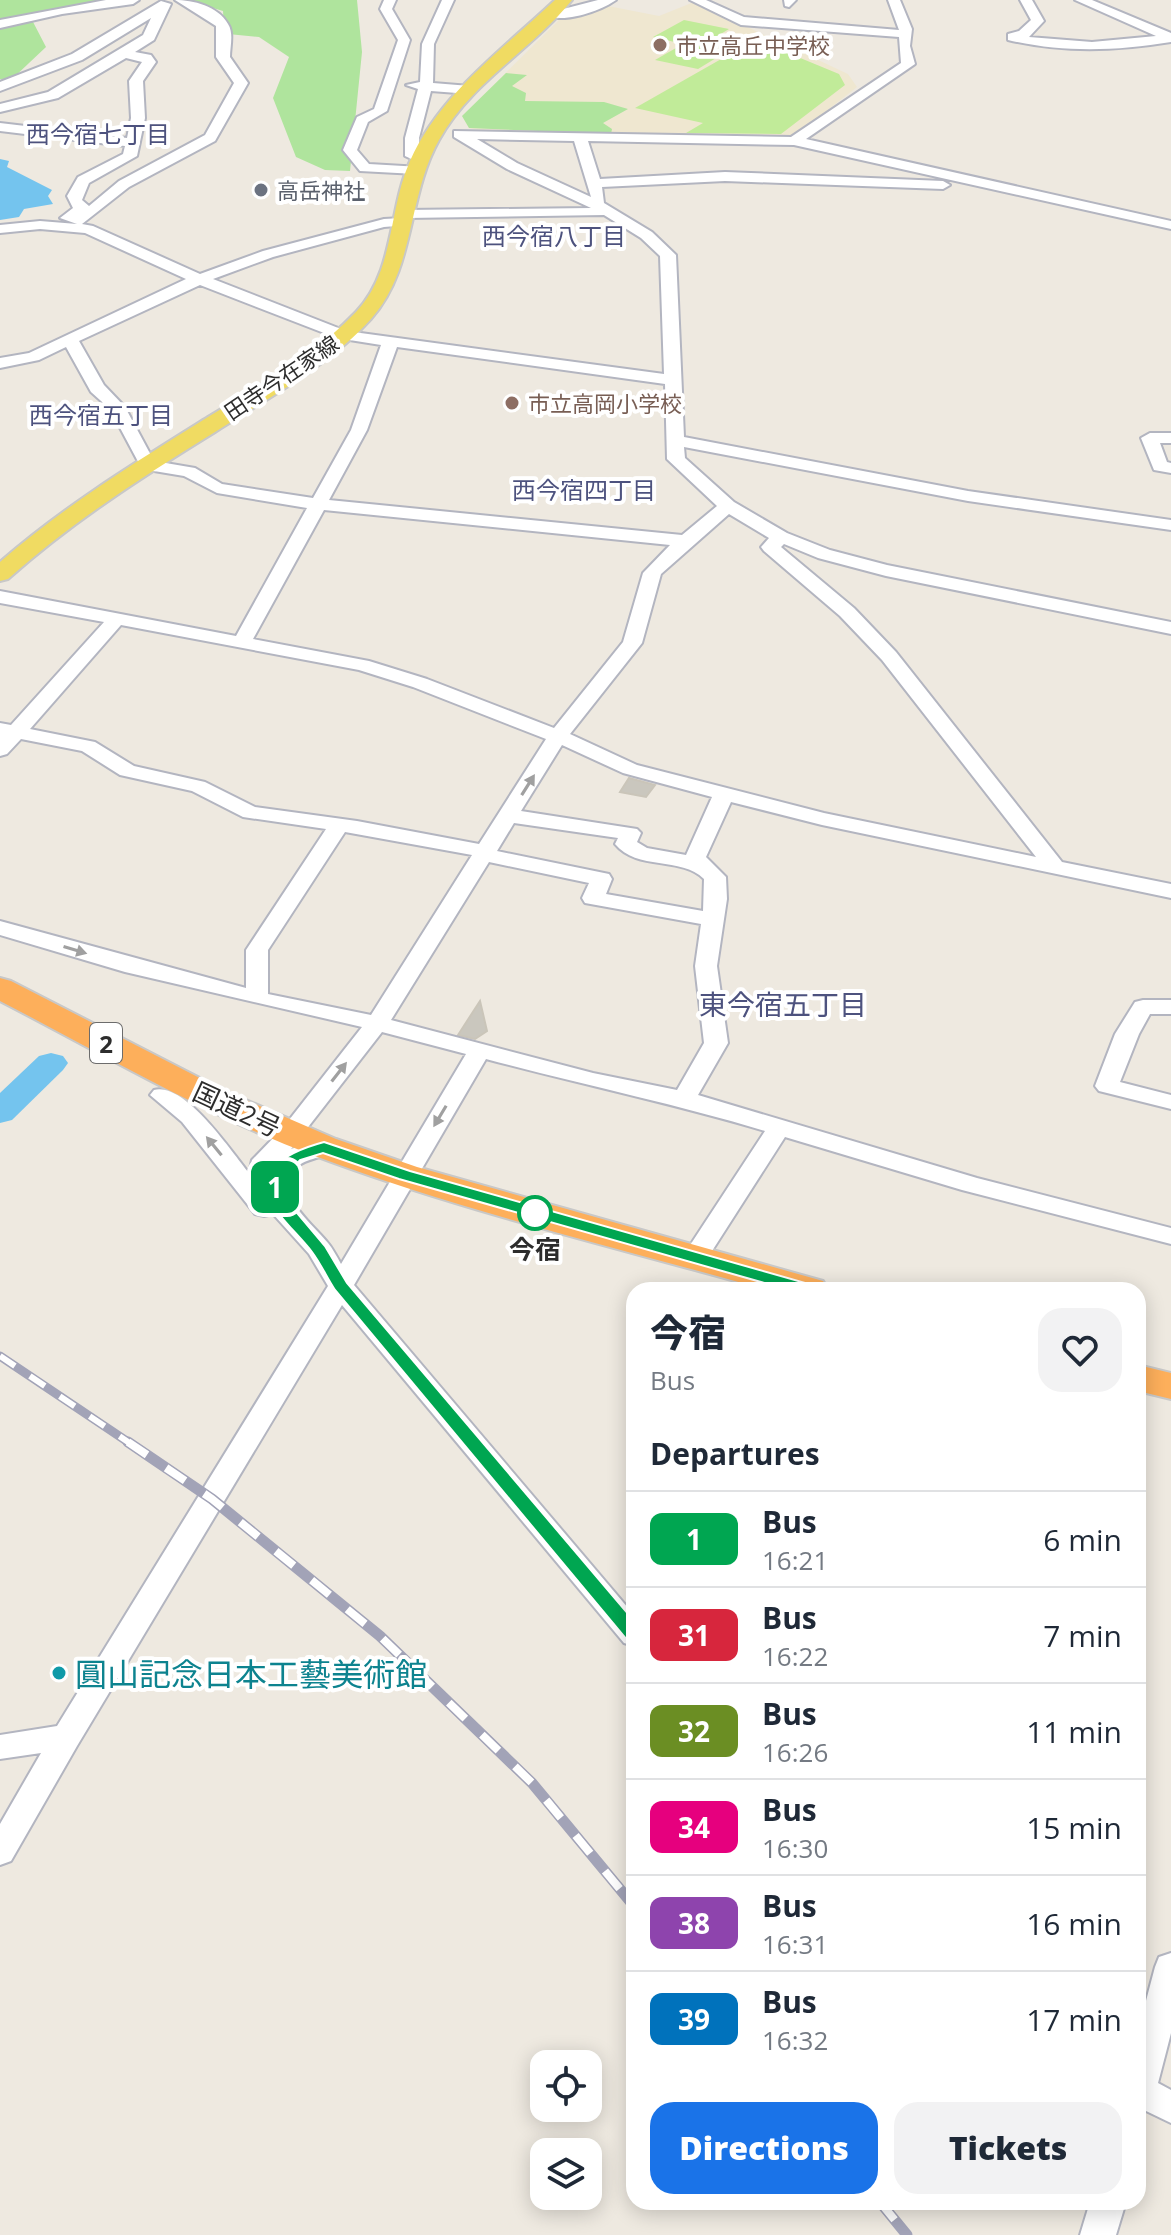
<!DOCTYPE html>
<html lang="en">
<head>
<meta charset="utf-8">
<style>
  :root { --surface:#fff; --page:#f2f2f3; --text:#1f2937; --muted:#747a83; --line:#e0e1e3; --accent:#1a73e8 }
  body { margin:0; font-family:"Open Sans","Noto Sans JP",sans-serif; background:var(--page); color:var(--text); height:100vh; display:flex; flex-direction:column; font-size:30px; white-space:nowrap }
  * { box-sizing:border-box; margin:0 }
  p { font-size:26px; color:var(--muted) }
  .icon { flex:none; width:44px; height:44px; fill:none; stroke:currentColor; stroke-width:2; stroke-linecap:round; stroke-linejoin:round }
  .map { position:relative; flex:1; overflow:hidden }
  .panel { position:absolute; left:626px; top:1282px; width:520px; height:928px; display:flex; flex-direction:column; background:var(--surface); border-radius:24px; box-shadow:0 4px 20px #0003 }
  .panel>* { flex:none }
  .badge { padding:0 16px; border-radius:12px; font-size:28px; line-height:52px }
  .controls { position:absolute; left:530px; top:2050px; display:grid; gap:16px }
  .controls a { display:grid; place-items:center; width:72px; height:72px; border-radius:16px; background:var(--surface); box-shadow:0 4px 20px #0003; font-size:40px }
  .map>.badge { position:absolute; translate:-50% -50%; box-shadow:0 0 0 4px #fff }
  h2 { padding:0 24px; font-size:30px; line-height:72px }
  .round { display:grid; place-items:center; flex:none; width:84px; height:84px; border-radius:24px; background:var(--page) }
  .head { display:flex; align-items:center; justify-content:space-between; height:136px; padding:0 24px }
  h1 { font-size:38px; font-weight:800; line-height:60px }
  .action { display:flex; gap:16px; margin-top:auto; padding:16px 24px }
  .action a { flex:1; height:92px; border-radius:24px; background:var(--accent); color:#fff; font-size:32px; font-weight:800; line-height:92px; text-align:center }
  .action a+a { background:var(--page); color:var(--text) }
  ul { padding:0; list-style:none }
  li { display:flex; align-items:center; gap:24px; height:96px; padding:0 24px; border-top:2px solid var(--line) }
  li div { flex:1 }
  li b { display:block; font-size:30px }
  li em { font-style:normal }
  li .badge { min-width:88px; font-weight:700; text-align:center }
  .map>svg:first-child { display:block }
  .education { fill:#efe7d0 }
  .green { fill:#afe49d }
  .pitch { fill:#c1eb99 }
  .water { fill:#74c4ee }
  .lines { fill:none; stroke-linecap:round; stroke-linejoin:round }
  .river { fill:#74c4ee; fill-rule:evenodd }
  .building { fill:#cac7be; stroke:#cac5b9; stroke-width:2 }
  .minor-casing { stroke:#b3b5c0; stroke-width:4 }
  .major-casing { stroke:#c8c8c8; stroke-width:4 }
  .highway-casing { stroke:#c8c8c8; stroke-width:4 }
  .minor { fill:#fff; fill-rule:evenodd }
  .major { fill:#f0db62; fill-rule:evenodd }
  .highway { fill:#fdaf5b; fill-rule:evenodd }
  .rail-far1-casing { stroke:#a2a3b7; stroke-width:9 }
  .rail-casing { stroke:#a2a3b7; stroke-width:11 }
  .rail-far1 { stroke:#fff; stroke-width:6; stroke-dasharray:18; stroke-linecap:butt }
  .rail { stroke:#fff; stroke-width:8; stroke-dasharray:23; stroke-linecap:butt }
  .oneway { fill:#a0a0a0 }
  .line { fill:#00a651; stroke:#fff; stroke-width:2 }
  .education-dot { fill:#8d6e63; stroke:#fff; stroke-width:3 }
  .worship-dot { fill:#6b7280; stroke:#fff; stroke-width:3 }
  .stop-dot { fill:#fff; stroke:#00a651; stroke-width:4 }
  .culture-dot { fill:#0f9aa8; stroke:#fff; stroke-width:3 }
  .labels { text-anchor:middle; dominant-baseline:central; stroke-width:8; stroke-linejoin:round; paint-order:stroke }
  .far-education-label { font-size:22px; fill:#785e54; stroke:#fff; text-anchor:start }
  .far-worship-label { font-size:22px; fill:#5b616d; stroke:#fff; text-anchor:start }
  .far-street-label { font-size:22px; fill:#2d2d2d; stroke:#fff }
  .far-neighbourhood-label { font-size:24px; fill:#4d527e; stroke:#fff }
  .shield { fill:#fff; stroke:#6c6c6c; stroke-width:2 }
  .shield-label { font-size:24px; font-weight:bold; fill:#2d2d2d }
  .street-label { font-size:26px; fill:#2d2d2d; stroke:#fff }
  .stop-label { font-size:26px; font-weight:bold; fill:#2d2d2d; stroke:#fff }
  .neighbourhood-label { font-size:28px; fill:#4d527e; stroke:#fff }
  .near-culture-label { font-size:32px; fill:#0d838f; stroke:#fff; text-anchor:start }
</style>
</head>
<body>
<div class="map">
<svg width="1171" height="2235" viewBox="0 0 1171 2235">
  <rect width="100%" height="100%" fill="#eee9e0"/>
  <path class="education" d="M 694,2 L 848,74 L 857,87 L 792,138 L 477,130 L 469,128 L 462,116 L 561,18 L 608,6 L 659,16 Z"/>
  <path class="green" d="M 0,0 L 131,0 L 32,20 L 46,47 L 11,80 L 0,79 Z
    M 186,0 L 357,0 L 362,52 L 350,171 L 325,170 L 296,157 L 273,98 L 289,57 L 259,37 L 228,34 L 224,29 L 223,11 Z
    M 506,73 L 527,75 L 512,86 L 526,93 L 525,101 L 604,102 L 628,109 L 603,123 L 612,129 L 611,134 L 469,128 L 462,116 Z"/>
  <path class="pitch" d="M 684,20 L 729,29 L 699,47 L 726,52 L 698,69 L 655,60 L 683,44 L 653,37 Z
    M 764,43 L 839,74 L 845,85 L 781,134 L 686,133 L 703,123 L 635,108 L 730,54 L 744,53 Z"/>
  <path class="water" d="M 0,159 L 9,161 L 7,167 L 52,190 L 48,196 L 53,204 L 24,209 L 19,217 L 0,220 Z"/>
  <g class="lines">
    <path class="river" d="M 51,1053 L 63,1056 L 68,1063 L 63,1070 L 12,1120 L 0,1123 L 0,1093 L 39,1056 Z"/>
  </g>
  <path class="building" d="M 629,778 L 655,785 L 646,797 L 620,792 Z
    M 480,1001 L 487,1031 L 475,1039 L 458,1035 Z"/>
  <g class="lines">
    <defs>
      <path id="minor" d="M 106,0 L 139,0 L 133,4 L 62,14 L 0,28 L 0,20 Z
        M 175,0 C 193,0 218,6 228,24 C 234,33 230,47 230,57 L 248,83 L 215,141 L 129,187 L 82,224 L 93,226 L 200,274 L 263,251 L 384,219 L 402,218 L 398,214 L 405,210 L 591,208 L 507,169 L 454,137 L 454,131 L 791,137 L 901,63 L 899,37 L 741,25 L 690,0 L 706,0 L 744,17 L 899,30 L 888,0 L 900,0 L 912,29 L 910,46 L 915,64 L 806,139 L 1171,221 L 1171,229 L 794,145 L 588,141 L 600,179 L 725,172 L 943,181 L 950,185 L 943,189 L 725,181 L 602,187 L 604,203 L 652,232 L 676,255 L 684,437 L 968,491 L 1171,520 L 1171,530 L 968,501 L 684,447 L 685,458 L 734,502 L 787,533 L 830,550 L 887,565 L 1171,622 L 1171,634 L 886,576 L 818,558 L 784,544 L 781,547 L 854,608 L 896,652 L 1062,862 L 1171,884 L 1171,898 L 822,825 L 731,802 L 706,857 L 726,877 L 727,899 L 717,966 L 728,1043 L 698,1095 L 977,1178 L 1171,1228 L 1171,1244 L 962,1190 L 785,1137 L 703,1265 L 694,1267 L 685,1265 L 681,1259 L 765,1131 C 672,1103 579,1084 486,1059 L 354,1285 L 634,1615 L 634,1646 L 624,1643 L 342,1305 L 77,1746 L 11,1861 L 0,1865 L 0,1824 L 41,1753 L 0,1759 L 0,1735 L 57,1726 L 328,1286 L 309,1254 L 273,1214 L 264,1216 L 255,1214 L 182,1122 L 150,1095 L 154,1090 C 185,1082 230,1150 249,1173 L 252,1160 L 282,1129 L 362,1027 L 125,972 L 0,935 L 0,921 L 246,988 L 246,950 L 326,829 L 243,817 L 192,791 L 120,775 L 82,751 L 21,739 L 7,754 L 0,756 L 0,723 L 11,725 L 104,622 L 0,603 L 0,591 L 236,636 L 307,508 L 217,493 L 184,476 L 142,469 L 110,409 L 91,392 L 66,347 L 39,360 L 0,368 L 0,358 L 29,353 L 186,279 L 85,233 L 40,229 L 0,233 L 0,225 L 40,221 L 77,224 L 60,218 L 73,208 L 67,196 L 78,177 L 123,154 L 125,146 L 0,131 L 0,123 L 127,138 L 131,118 L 129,81 L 142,62 L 126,58 L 58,98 L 0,112 L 0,104 L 48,92 L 143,35 L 151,18 L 82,60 L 0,91 L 0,82 L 72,54 L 161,1 L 171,4 L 154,40 L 135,52 L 151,55 L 156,62 L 143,81 L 145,118 L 137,156 L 89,183 L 82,200 L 89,206 L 119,181 L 205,135 L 234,83 L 216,57 L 216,26 ZM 477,139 L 574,141 L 591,197 L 517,163 ZM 604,215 L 641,238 L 660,256 L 664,374 L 346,331 L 213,279 L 273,257 L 384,227 L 408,225 L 410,222 L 406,218 ZM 200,285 L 337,338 L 381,345 L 351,430 L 313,498 L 222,484 L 195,468 L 154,461 L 125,407 L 104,385 L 79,341 ZM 397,347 L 665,384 L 667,459 L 717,506 L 682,535 L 329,500 L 367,430 ZM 324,510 L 670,545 L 643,573 L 623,642 L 554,728 L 427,679 L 369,661 L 253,639 ZM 729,514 L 769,538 L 761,547 L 764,551 L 840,616 L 882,660 L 1036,857 L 824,813 L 637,765 L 570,734 L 642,643 L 661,574 ZM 121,625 L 359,670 L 413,687 L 546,739 L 479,844 L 357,821 L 255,807 L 205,782 L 134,766 L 95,742 L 30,729 ZM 562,745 L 623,773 L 712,797 L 686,855 L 647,848 L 637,842 L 641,833 L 637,829 L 521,811 ZM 514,823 L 618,838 L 615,844 C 637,871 681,856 704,879 L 703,911 L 606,894 L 612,879 L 609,874 L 497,851 ZM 345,832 L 472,855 L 371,1015 L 268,994 L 268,950 ZM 489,862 L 589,883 L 582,898 L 585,903 L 701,924 L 695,966 L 704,1043 L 677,1090 L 593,1073 L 391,1020 ZM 382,1032 L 466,1054 L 341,1264 C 337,1257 333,1249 328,1243 C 313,1224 268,1190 298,1166 C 309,1157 329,1158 336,1147 L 333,1142 L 324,1139 L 291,1149 Z
        M 384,0 L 396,0 L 392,9 L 410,40 L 387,111 L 368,122 L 357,150 L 369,164 L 421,167 L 421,173 L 416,174 L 360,171 L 343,150 L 357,117 L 374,109 L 398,40 L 380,9 Z
        M 442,0 L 454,0 L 434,44 L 433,83 L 470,86 L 477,90 L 470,94 L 431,91 L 419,138 L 419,154 L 427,159 L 420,163 L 405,156 L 405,138 L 418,89 L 406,85 L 420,82 L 422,44 Z
        M 598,0 L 616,0 C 601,11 561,25 544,14 Z
        M 784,0 L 796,0 L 789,7 L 785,6 Z
        M 1020,0 L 1032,0 L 1044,21 L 1029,37 L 1092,42 L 1156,36 L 1075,0 L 1092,0 L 1171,33 L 1171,42 C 1116,51 1063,53 1008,40 L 1008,34 L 1019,31 L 1031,20 Z
        M 1171,433 L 1171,443 L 1160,443 L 1167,462 L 1171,463 L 1171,473 L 1154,470 L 1141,438 L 1150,433 Z
        M 1143,1000 L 1171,1000 L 1171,1014 L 1150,1014 L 1139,1034 L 1120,1082 L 1171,1095 L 1171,1109 L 1099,1091 L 1095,1086 L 1115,1034 L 1135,1002 Z
        M 1171,1953 L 1171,2033 L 1158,2083 L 1171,2090 L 1171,2123 L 1144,2110 L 1138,2112 L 1138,2031 L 1155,1967 L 1159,1957 Z
        M 1090,2202 L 1126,2202 L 1116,2235 L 1080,2235 Z"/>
      <path id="major" d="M 555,0 L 572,0 C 532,50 471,82 439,140 C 407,197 416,268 371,319 C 329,366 268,398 215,432 C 142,477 72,522 8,579 L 0,581 L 0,562 C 64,506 136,462 208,417 C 259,386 314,356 356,312 C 395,271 388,210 410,161 C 440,94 503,49 555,0 Z"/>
      <path id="highway" d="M 0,978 L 11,981 L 225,1091 L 336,1139 L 417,1167 L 823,1281 L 828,1290 L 767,1290 C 616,1247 461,1211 315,1156 C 205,1115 103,1054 0,1001 Z
        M 1138,1365 L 1171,1373 L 1171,1399 L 1138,1391 Z"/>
    </defs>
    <use href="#minor" class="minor-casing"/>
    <use href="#major" class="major-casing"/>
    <use href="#highway" class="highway-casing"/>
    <use href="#minor" class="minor"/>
    <use href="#major" class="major"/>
    <use href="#highway" class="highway"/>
    <defs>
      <path id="rail-far1" d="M 0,1356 L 131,1444"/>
      <path id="rail" d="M 128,1442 L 212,1499 L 380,1636 L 532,1783 L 634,1906
        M 880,2202 L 907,2235"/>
    </defs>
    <use href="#rail-far1" class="rail-far1-casing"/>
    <use href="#rail" class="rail-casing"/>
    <use href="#rail-far1" class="rail-far1"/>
    <use href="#rail" class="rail"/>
  </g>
  <defs><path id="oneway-solid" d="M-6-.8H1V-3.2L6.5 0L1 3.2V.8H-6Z" transform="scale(2)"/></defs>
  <g class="oneway">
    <use href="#oneway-solid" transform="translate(528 785) rotate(-58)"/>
    <use href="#oneway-solid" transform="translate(75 950) rotate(17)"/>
    <use href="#oneway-solid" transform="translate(339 1072) rotate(-52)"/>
    <use href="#oneway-solid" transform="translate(440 1116) rotate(121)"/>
    <use href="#oneway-solid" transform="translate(214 1146) rotate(-129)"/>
  </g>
  <path class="line" d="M 324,1142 L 410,1171 L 816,1286 L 818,1290 L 816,1294 L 810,1296 L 399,1179 L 323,1153 L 300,1160 L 285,1177 L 283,1187 L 292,1207 L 325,1246 L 347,1283 L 641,1629 L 644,1634 L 641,1640 L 627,1640 L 335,1290 C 327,1278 321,1264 312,1252 C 302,1239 289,1227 279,1214 C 248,1171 287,1152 324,1142 Z"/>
  <g class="education-dot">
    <circle cx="660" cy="45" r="8"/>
    <circle cx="512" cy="403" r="8"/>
  </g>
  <circle class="worship-dot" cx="261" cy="190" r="8"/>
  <circle class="stop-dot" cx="535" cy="1213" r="16"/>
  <circle class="culture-dot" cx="59" cy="1673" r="8"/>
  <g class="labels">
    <g class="far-education-label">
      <text x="676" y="45">市立高丘中学校</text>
      <text x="528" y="403">市立高岡小学校</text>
    </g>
    <g class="far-worship-label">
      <text x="277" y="190">高岳神社</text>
    </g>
    <g class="far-street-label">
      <text transform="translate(281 377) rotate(-34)">田寺今在家線</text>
    </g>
    <g class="far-neighbourhood-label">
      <text x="98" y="133">西今宿七丁目</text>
      <text x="554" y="235">西今宿八丁目</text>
      <text x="101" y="414">西今宿五丁目</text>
      <text x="584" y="489">西今宿四丁目</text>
    </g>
    <rect class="shield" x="90" y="1023" width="32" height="40" rx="6"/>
    <g class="shield-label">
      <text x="106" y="1043">2</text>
    </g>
    <g class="street-label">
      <text transform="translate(237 1109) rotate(25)">国道2号</text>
    </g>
    <g class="stop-label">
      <text x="535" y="1249">今宿</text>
    </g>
    <g class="neighbourhood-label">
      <text x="783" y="1004">東今宿五丁目</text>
    </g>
    <g class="near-culture-label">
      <text x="75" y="1673">圓山記念日本工藝美術館</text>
    </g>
  </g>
</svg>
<div class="controls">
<a><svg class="icon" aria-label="locate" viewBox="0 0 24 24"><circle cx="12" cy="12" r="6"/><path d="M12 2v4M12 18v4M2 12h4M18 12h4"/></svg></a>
<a><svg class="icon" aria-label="layers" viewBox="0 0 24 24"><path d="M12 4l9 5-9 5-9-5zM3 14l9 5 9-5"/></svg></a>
</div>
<b class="badge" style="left:275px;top:1187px;background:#00a651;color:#fff">1</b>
<section class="panel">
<div class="head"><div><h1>今宿</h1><p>Bus</p></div><a class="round"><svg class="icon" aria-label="heart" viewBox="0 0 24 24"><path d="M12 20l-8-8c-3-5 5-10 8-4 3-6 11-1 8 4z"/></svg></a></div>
<h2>Departures</h2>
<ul>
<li><span class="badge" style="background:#00a651;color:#fff">1</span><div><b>Bus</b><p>16:21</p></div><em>6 min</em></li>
<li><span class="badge" style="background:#d7263d;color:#fff">31</span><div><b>Bus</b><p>16:22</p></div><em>7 min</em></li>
<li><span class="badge" style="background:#6b8e23;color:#fff">32</span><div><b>Bus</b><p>16:26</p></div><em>11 min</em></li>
<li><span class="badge" style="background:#e6007e;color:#fff">34</span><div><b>Bus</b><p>16:30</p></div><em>15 min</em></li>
<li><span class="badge" style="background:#8e44ad;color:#fff">38</span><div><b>Bus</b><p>16:31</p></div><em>16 min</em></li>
<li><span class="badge" style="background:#0072bc;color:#fff">39</span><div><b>Bus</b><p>16:32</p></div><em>17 min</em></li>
</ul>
<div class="action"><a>Directions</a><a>Tickets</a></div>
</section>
</div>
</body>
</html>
